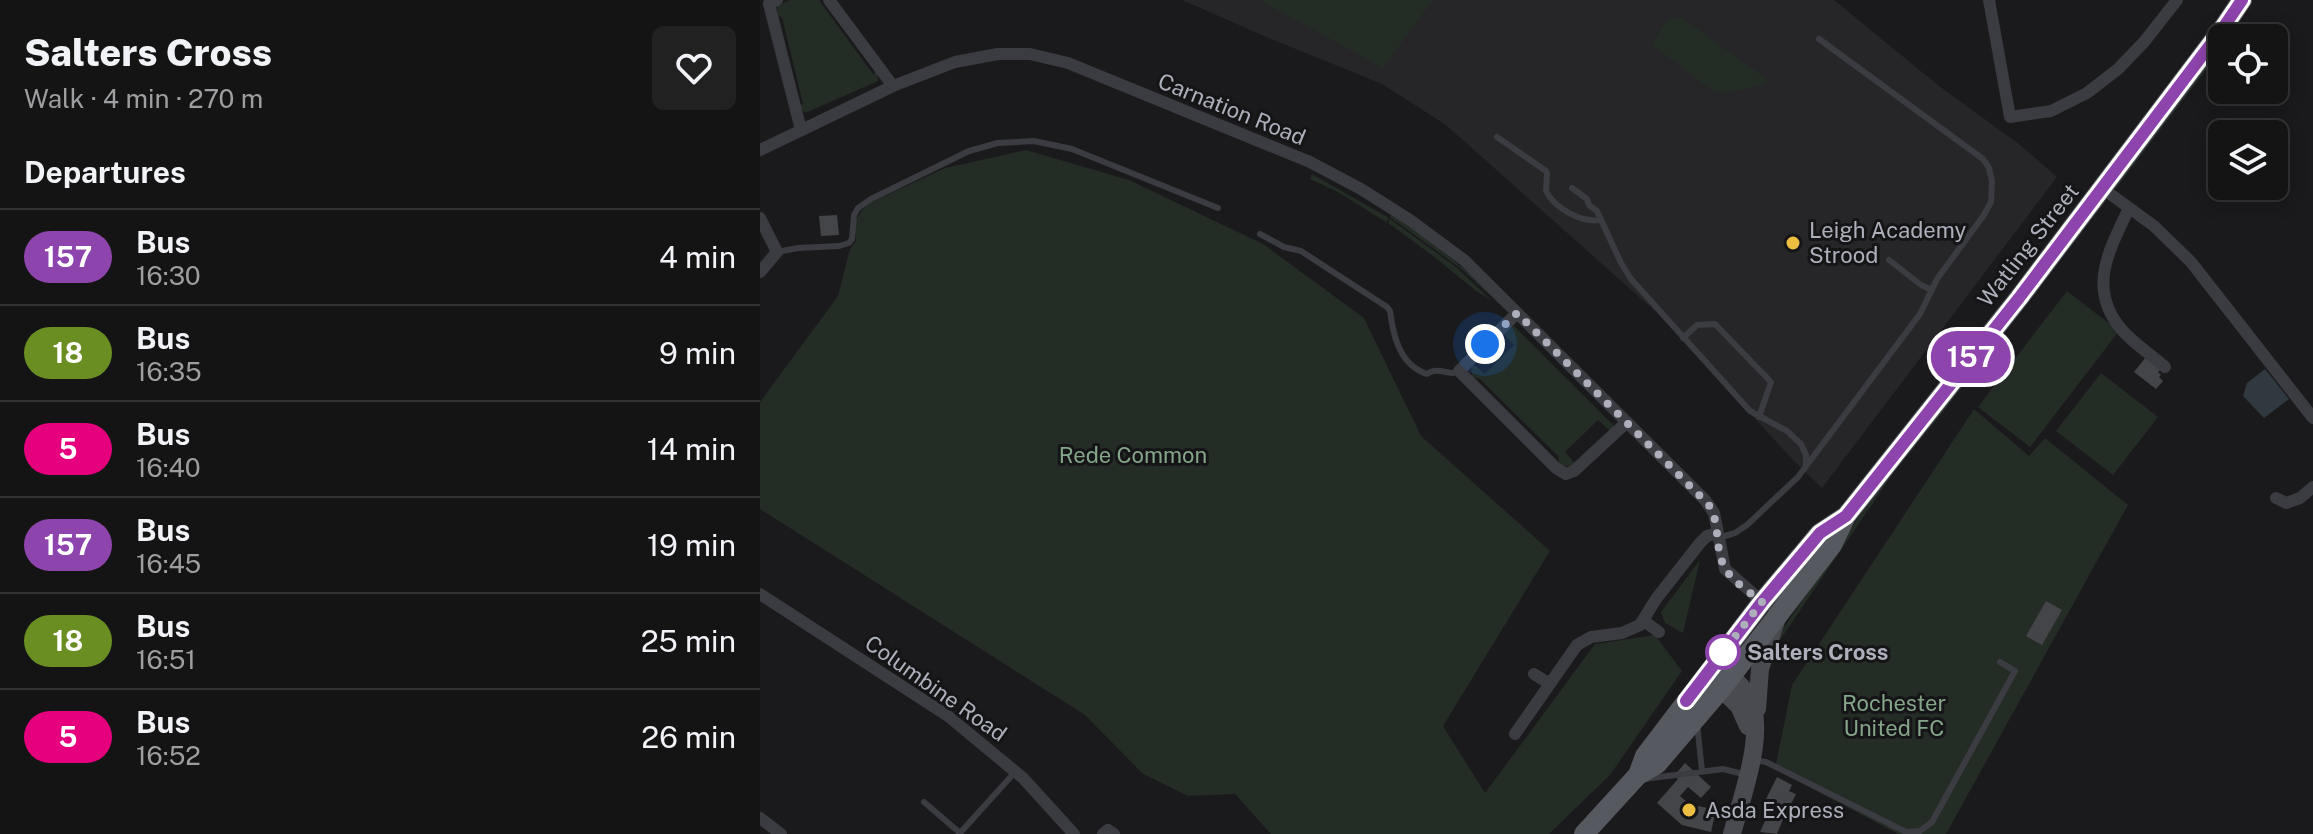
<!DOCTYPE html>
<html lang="en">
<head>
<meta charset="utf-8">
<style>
  :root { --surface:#141415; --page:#212122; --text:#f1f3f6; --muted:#9d9ea0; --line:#333334 }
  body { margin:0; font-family:"Public Sans",sans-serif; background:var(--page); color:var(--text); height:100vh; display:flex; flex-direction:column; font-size:30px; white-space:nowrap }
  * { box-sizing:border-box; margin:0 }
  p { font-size:26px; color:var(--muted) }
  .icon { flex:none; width:44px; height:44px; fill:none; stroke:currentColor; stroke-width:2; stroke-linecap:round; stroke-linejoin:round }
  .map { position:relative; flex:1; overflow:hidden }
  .panel { display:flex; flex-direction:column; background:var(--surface); width:760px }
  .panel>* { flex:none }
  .badge { padding:0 16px; border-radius:26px; font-size:28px; line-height:52px }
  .tools { position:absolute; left:1448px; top:24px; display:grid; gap:16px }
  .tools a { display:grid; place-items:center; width:80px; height:80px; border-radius:12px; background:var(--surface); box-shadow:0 4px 20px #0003,0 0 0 2px var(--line); font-size:40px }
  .you { position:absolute; width:40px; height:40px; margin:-20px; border:6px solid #fff; border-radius:50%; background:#1a73e8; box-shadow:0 0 0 12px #1a73e833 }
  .map>.badge { position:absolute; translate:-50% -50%; box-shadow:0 0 0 4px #fff }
  h2 { padding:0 24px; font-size:30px; line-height:72px }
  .round { display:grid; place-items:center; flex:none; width:84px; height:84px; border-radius:12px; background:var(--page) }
  .summary { display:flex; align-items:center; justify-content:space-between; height:136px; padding:0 24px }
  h1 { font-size:38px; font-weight:800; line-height:60px }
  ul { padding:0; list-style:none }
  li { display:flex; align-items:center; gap:24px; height:96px; padding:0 24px; border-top:2px solid var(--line) }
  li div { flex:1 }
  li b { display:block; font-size:30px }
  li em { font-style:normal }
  li .badge { min-width:88px; font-weight:700; text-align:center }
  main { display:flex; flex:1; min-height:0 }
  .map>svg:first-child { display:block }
  .built { fill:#262629 }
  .green { fill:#242c26 }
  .water { fill:#303840 }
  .building { fill:#444549 }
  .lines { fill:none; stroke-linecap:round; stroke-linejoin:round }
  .service { stroke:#3b3c41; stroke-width:6 }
  .minor { stroke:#3b3c41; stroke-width:12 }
  .secondary { stroke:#494b51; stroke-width:18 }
  .primary { stroke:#575960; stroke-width:20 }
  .line-casing { stroke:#fff; stroke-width:18 }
  .line { stroke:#8e44ad; stroke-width:12 }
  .walk { stroke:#adb0bb; stroke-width:8; stroke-dasharray:0 14.4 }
  .poi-dot { fill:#ecbf42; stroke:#151517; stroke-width:3 }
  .stop-dot { fill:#fff; stroke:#8e44ad; stroke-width:4 }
  .labels { text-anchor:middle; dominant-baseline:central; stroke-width:6; stroke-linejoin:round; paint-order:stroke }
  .street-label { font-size:22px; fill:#adb0bb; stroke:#151517 }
  .poi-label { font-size:22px; fill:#adb0bb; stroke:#151517; text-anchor:start }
  .park-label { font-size:22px; fill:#85a589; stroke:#151517 }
  .stop-label { font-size:22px; font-weight:bold; fill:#adb0bb; stroke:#151517; text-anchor:start }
</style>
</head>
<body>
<main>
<section class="panel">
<div class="summary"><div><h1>Salters Cross</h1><p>Walk · 4 min · 270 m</p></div><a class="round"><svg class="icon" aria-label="heart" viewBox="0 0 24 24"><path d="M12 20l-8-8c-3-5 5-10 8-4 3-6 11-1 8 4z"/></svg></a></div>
<h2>Departures</h2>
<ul>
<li><span class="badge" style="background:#8e44ad;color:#fff">157</span><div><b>Bus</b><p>16:30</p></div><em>4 min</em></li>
<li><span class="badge" style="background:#6b8e23;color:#fff">18</span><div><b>Bus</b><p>16:35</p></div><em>9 min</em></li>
<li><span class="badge" style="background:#e6007e;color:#fff">5</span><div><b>Bus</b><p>16:40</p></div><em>14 min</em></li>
<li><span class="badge" style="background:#8e44ad;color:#fff">157</span><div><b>Bus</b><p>16:45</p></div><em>19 min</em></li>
<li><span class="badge" style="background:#6b8e23;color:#fff">18</span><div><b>Bus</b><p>16:51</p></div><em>25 min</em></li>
<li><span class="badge" style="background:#e6007e;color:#fff">5</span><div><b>Bus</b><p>16:52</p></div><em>26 min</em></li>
</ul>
</section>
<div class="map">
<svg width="1553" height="834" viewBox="0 0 1553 834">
  <rect width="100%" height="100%" fill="#1a1a1c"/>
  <path class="built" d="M 422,0 L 1074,0 L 1179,86 L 1259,144 L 1297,177 L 1062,488 L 1035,462 L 897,313 L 686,125 L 622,84 L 504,36 Z"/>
  <path class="green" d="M 30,0 L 59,0 L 113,74 L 117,71 L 118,81 L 45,113 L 39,106 L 43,104 L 22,17 L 18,16 L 17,6 Z
    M 499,0 L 673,0 L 623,68 Z
    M 921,17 L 1008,80 L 1004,85 C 989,87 968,95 954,92 L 891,44 L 909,18 Z
    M 1462,41 L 1462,49 L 1356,188 L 1355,187 Z
    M 266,150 L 369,180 L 503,244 L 604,318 L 661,436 L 790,551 L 683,726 L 725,793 L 835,644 L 895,635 L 922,671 L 850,775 L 789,834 L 511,834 L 475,794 L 428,796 L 383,774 L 325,715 L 0,509 L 0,402 L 78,296 L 90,249 L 96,241 L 95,221 L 103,209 L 112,202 L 185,168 Z
    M 552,174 L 629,218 L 626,222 L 576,191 L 550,179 Z
    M 1341,202 L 1345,202 L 1182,413 L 1140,463 L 1020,640 L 1014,653 L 1015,643 L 1025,626 L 1130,471 Z
    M 632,214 C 672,243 711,271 744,308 L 700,268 L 630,217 Z
    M 630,219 L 696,267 L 731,300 L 716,291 L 672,255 L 628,223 Z
    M 1307,291 L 1359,331 L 1270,447 L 1218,407 Z
    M 753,325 L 854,426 L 851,432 L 838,420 L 805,452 L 817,466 L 810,467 L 799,464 L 798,456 L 720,379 L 712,377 L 711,362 L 725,374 L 754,345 L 742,332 Z
    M 1341,373 L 1398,417 L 1353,475 L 1296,431 Z
    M 1214,409 L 1269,456 L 1285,438 L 1368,505 L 1186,834 L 1138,834 L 1015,769 L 1032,685 Z
    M 940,560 L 923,633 L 905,623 L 901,612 Z"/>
  <path class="water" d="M 1505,369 L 1529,399 L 1504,418 L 1483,396 L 1487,383 Z"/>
  <path class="building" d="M 77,215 L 79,235 L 61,236 L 59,216 Z
    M 1386,357 L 1401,369 L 1398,372 L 1401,375 L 1399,377 L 1403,381 L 1396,389 L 1374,372 Z
    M 1286,601 L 1302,610 L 1282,645 L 1266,636 Z
    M 925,763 L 951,787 L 941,798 L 928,787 L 920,796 L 935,809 L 938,806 L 956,810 L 951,832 L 922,825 L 897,803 L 918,779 L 914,776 Z
    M 1017,777 L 1032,785 L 1029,791 L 1036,794 L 1028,810 L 1006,799 Z
    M 1010,810 L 1024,817 L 1017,834 L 1000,832 Z"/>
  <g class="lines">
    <path class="service" d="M 737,137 L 786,171 L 787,173 L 786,191 C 795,209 822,223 841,220
      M 812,188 L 827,199 L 829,205 L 837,211 L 861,263 L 871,279 L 990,411 L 1027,431 L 1041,444 L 1046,455 L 1046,465
      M 500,234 L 524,247 L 541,251 L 627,307 L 630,311 C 633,334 639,362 662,372 C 670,376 666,372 674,371 C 680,370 688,373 693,373
      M 17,252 L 38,248 L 79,246 L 89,243 L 92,239 L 94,215 L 98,208 L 111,199 L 209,151 L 238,143 L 274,141 L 312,149 L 458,208
      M 1129,260 L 1161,285 L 1172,290
      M 923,338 L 937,325 L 955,324 L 1011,382 L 999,417
      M 958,538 L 975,533 L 987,525 L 1038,477 L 1160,314 L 1177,279 L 1224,215 L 1231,202 L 1232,181 L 1229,168 L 1223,159 L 1059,39
      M 937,723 L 942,771
      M 993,760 L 1006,762 L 1146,832 L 1160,831 L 1172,822 L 1255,671 L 1240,662
      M 884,779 L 963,769 L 987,775
      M 164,802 L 200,833 L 256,771"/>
    <path class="minor" d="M 17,0 L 9,4 L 41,130
      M 69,0 L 133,86
      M 1229,0 L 1250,117 L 1291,111 L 1327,93 L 1358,69 L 1384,42 L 1417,0
      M 0,150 L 133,86 L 195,62 L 238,54 L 270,54 L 308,63 L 550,162 L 601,189 L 650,220 L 704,260 L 945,500 L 954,513 L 965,569 L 1006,605
      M 1342,188 L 1394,226 L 1431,262 L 1553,418
      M 1369,208 C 1350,249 1326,288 1362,330 C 1374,344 1392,355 1405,367
      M 0,218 L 17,252 L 0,272
      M 757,313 L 699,371 L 796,468 L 806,474 L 814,471 L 867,422
      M 1516,498 L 1526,503 L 1540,498 L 1553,487
      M 0,594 L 188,716 L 263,778 L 314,834
      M 884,621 L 899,632
      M 774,674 L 790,684
      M 755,734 L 817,645 L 831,637 L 862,633 L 880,625 L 896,599 L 940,543 L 947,536 L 957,533
      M 0,818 L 21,834
      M 343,834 L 348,830 L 354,834"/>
    <path class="secondary" d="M 960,669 C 970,676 981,684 987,694 C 1009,728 981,798 972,834
      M 953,681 L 979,706 L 988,726
      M 997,709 L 1000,669 L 1016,621"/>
    <path class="primary" d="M 878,775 L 897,764 L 962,688 L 1072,545 L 1086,516 L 1259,298 L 1463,28 L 1482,0
      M 824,834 L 878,775 L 885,756 L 1002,602 L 1060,533 L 1086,516"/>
  </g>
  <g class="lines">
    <defs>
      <path id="line" d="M 926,701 L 1002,602 L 1060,533 L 1086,516 L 1259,298 L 1463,28 L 1482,0"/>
    </defs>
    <use href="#line" class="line-casing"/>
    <use href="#line" class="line"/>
    <path class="walk" d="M 725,344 L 757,313 L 948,504 C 961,522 954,547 964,566 C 971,581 990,592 1002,602 L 963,652"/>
  </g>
  <g class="poi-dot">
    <circle cx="1033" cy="243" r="8"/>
    <circle cx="929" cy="810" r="8"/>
  </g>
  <circle class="stop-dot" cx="963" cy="652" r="16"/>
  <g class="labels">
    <g class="street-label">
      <text transform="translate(472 109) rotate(22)">Carnation Road</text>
      <text transform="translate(1268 245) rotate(-52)">Watling Street</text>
      <text transform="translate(176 688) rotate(35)">Columbine Road</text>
    </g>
    <g class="poi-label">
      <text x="1049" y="230">Leigh Academy<tspan x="1049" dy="25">Strood</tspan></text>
      <text x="945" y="810">Asda Express</text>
    </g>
    <g class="park-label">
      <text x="373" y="455">Rede Common</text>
      <text x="1134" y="703">Rochester<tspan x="1134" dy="25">United FC</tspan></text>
    </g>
    <g class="stop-label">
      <text x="987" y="652">Salters Cross</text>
    </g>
  </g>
</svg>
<div class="tools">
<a><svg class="icon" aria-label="locate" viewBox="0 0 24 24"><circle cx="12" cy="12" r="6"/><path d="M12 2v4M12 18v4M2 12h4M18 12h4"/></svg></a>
<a><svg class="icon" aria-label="layers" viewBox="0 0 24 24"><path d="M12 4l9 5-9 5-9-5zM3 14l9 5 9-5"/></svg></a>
</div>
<div class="you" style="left:725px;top:344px"></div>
<b class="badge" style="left:1211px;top:357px;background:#8e44ad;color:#fff">157</b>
</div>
</main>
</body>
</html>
